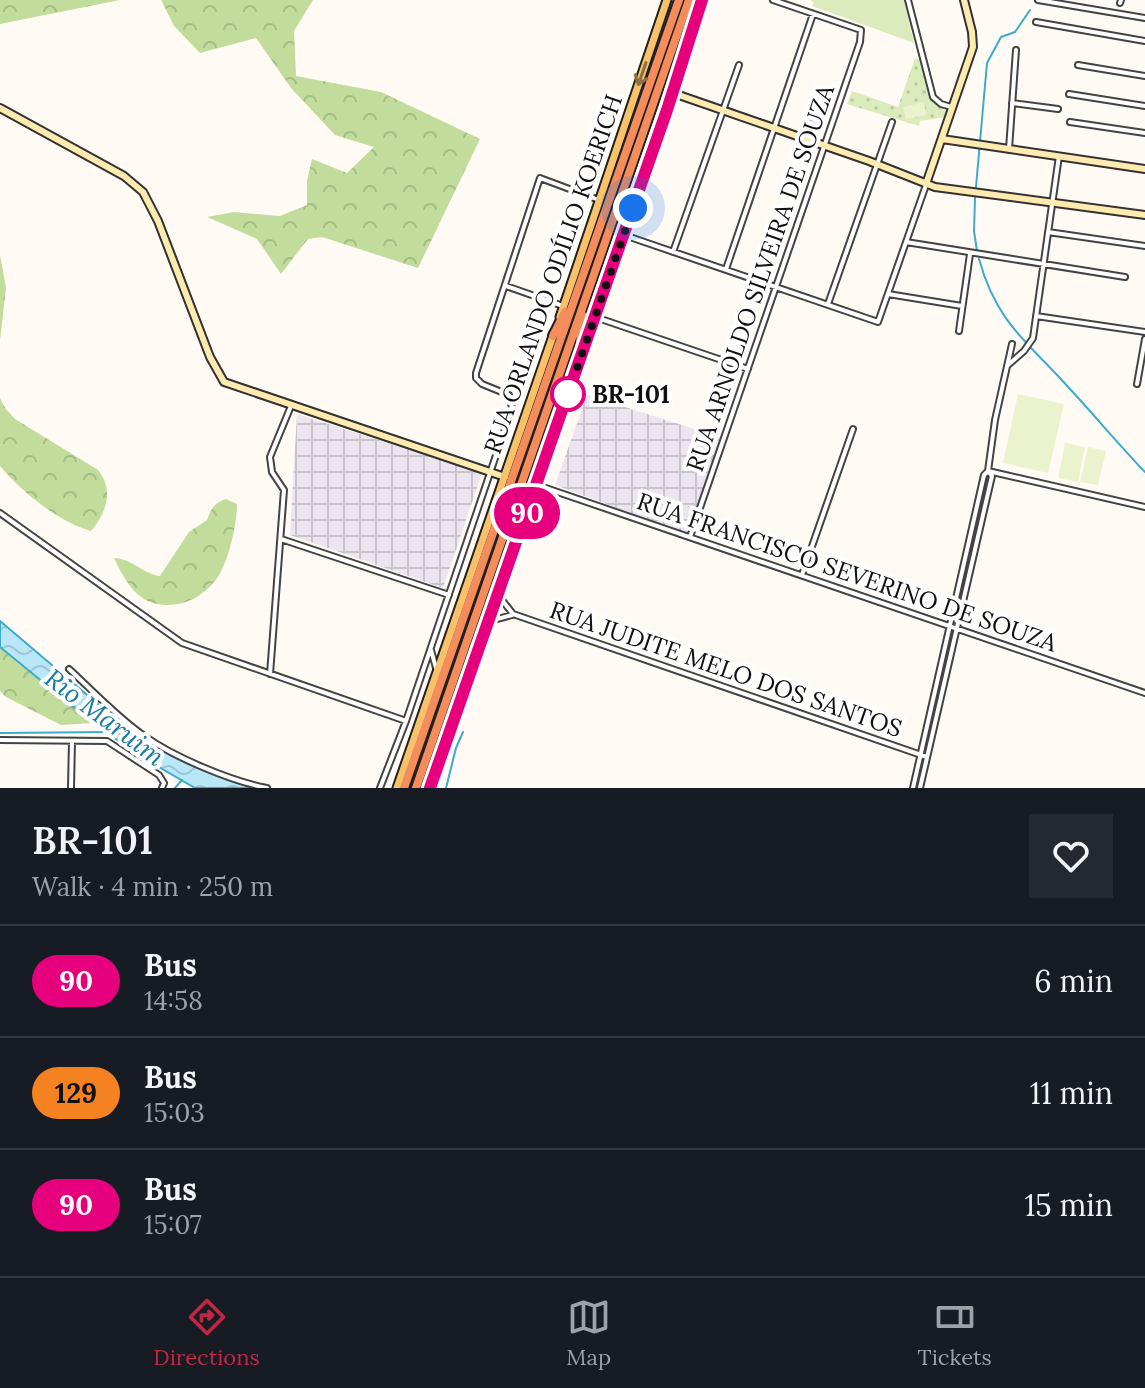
<!DOCTYPE html>
<html lang="en">
<head>
<meta charset="utf-8">
<style>
  :root { --surface:#171b24; --page:#242831; --text:#f1f3f6; --muted:#9ea1a6; --line:#363941; --accent:#c32643 }
  body { margin:0; font-family:Lora,serif; background:var(--page); color:var(--text); height:100vh; display:flex; flex-direction:column; font-size:30px; white-space:nowrap }
  * { box-sizing:border-box; margin:0 }
  p { font-size:26px; color:var(--muted) }
  .icon { flex:none; width:44px; height:44px; fill:none; stroke:currentColor; stroke-width:2; stroke-linecap:round; stroke-linejoin:round }
  .map { position:relative; height:788px; overflow:hidden }
  .side { display:flex; flex-direction:column; background:var(--surface); flex:1 }
  .side>* { flex:none }
  .badge { padding:0 16px; border-radius:26px; font-size:28px; line-height:52px }
  .you { position:absolute; width:40px; height:40px; margin:-20px; border:6px solid #fff; border-radius:50%; background:#1a73e8; box-shadow:0 0 0 12px #1a73e833 }
  .map>.badge { position:absolute; translate:-50% -50%; box-shadow:0 0 0 4px #fff }
  .round { display:grid; place-items:center; flex:none; width:84px; height:84px; border-radius:0px; background:var(--page) }
  .summary { display:flex; align-items:center; justify-content:space-between; height:136px; padding:0 32px }
  h1 { font-size:38px; font-weight:600; line-height:60px }
  ul { padding:0; list-style:none }
  li { display:flex; align-items:center; gap:24px; height:112px; padding:0 32px; border-top:2px solid var(--line) }
  li div { flex:1 }
  li b { display:block; font-size:30px }
  li em { font-style:normal }
  li .badge { min-width:88px; font-weight:700; text-align:center }
  .tab-bar { display:flex; justify-content:space-around; align-items:center; height:112px; border-top:2px solid var(--line); background:var(--surface); font-size:22px; color:var(--muted) }
  .tab-bar a { display:grid; justify-items:center; gap:4px }
  .tab-bar .current { color:var(--accent) }
  .map>svg:first-child { display:block }
  .industrial { fill:url(#industrial-grid) }
  .grass { fill:#dbebbc }
  .forest { fill:url(#forest-crowns) }
  .park { fill:url(#park-dots) }
  .pitch { fill:#ebf2ce }
  .water { fill:url(#water-waves); stroke:#3eaacf; stroke-width:2 }
  .lines { fill:none; stroke-linecap:round; stroke-linejoin:round }
  .stream { stroke:#3eaacf; stroke-width:2 }
  .street-casing { stroke:#434343; stroke-width:8 }
  .secondary-casing { stroke:#323232; stroke-width:10 }
  .primary-casing { stroke:#212121; stroke-width:11 }
  .highway-casing { stroke:#212121; stroke-width:12 }
  .street { stroke:#fff; stroke-width:4 }
  .secondary { stroke:#ffebaf; stroke-width:6 }
  .primary { stroke:#f9c26a; stroke-width:7 }
  .highway { stroke:#f58c5c; stroke-width:8 }
  .oneway { stroke:#907242 }
  .line-casing { stroke:#fff; stroke-width:18 }
  .line { stroke:#e6007e; stroke-width:12 }
  .walk { stroke:#101010; stroke-width:8; stroke-dasharray:0 14.4 }
  .stop-dot { fill:#fff; stroke:#e6007e; stroke-width:4 }
  .labels { text-anchor:middle; dominant-baseline:central; stroke-width:8; stroke-linejoin:round; paint-order:stroke }
  .street-label { font-size:24px; fill:#101010; stroke:#fff }
  .stop-label { font-size:24px; font-weight:bold; fill:#101010; stroke:#fff; text-anchor:start }
  .water-label { font-size:26px; font-style:italic; fill:#177ba5; stroke:#fff }
</style>
</head>
<body>
<div class="map">
<svg width="1145" height="788" viewBox="0 0 1145 788">
  <defs>
    <pattern id="industrial-grid" width="8" height="8" patternUnits="userSpaceOnUse" patternTransform="scale(2)"><rect width="8" height="8" fill="#ece5ef"/><path d="M0 4h8M4 0v8" fill="none" stroke="#c9c3cc"/></pattern>
    <pattern id="forest-crowns" width="20" height="18" patternUnits="userSpaceOnUse" patternTransform="scale(2)"><rect width="20" height="18" fill="#c1dc9b"/><path d="M2 6a3 3 0 1 1 6 0M12 15a3 3 0 1 1 6 0" fill="none" stroke="#a5bc84"/></pattern>
    <pattern id="park-dots" width="8" height="8" patternUnits="userSpaceOnUse" patternTransform="scale(2)"><rect width="8" height="8" fill="#dbebbc"/><path d="M2 2h.1M6 6h.1" fill="none" stroke="#bbc8a1" stroke-width="1.8" stroke-linecap="round"/></pattern>
    <pattern id="water-waves" width="16" height="10" patternUnits="userSpaceOnUse" patternTransform="scale(2)"><rect width="16" height="10" fill="#b8e8f7"/><path d="M0 5q4-4 8 0t8 0" fill="none" stroke="#9dc6d3"/></pattern>
  </defs>
  <rect width="100%" height="100%" fill="#fffbf4"/>
  <path class="industrial" d="M 815,91 L 833,97 L 818,137 L 800,131 Z
    M 587,395 L 720,437 L 688,534 L 555,485 Z
    M 297,414 L 482,473 L 443,588 L 290,535 Z"/>
  <path class="grass" d="M 810,0 L 904,0 L 914,43 L 812,6 L 814,2 Z"/>
  <path class="forest" d="M 0,0 L 120,0 L 0,24 Z
    M 161,0 L 313,0 L 294,31 L 296,76 L 381,92 L 480,139 L 418,268 L 322,237 L 308,239 L 281,274 L 257,239 L 207,217 L 234,212 L 280,216 L 307,205 L 307,181 L 312,159 L 347,173 L 374,147 L 335,135 L 291,88 L 256,38 L 200,53 L 174,26 Z
    M 0,255 L 6,288 L 0,340 Z
    M 0,398 L 5,408 L 15,419 L 98,470 C 114,490 107,512 91,531 C 57,521 22,492 0,466 Z
    M 226,499 L 237,504 C 237,525 228,565 215,581 C 206,592 192,602 178,604 C 143,610 128,588 114,558 C 131,558 143,574 160,576 L 189,532 L 207,520 C 211,509 214,503 226,499 Z
    M 0,647 L 93,723 L 61,725 L 6,697 L 0,691 Z"/>
  <path class="park" d="M 915,58 L 920,60 C 925,80 926,106 949,112 L 947,117 L 920,121 L 919,126 L 847,104 L 852,91 L 898,107 Z"/>
  <path class="pitch" d="M 924,102 L 926,115 L 906,119 L 903,107 Z
    M 1018,394 L 1064,404 L 1048,473 L 1003,463 Z
    M 1065,443 L 1085,447 L 1078,482 L 1058,478 Z
    M 1088,447 L 1106,451 L 1098,485 L 1080,482 Z"/>
  <path class="water" d="M 0,621 L 112,716 L 150,743 L 171,755 L 252,788 L 195,788 L 140,756 L 93,723 L 0,647 Z"/>
  <g class="lines">
    <path class="stream" d="M 977,251 L 974,231 L 975,198 L 987,63 L 1001,37 L 1015,32 L 1030,10
      M 979,259 C 997,324 1028,342 1070,389 C 1095,416 1119,445 1145,472
      M 0,733 L 111,732
      M 175,788 L 182,780
      M 446,788 L 456,748 L 463,732"/>
    <defs>
      <path id="street" d="M 908,0 L 933,97 L 941,104 L 951,107
        M 1038,0 L 1145,18
        M 1120,3 L 1121,0
        M 1036,22 L 1145,41
        M 1078,65 L 1145,76
        M 1069,94 L 1145,106
        M 1012,103 L 1058,109
        M 1070,122 L 1145,133
        M 1009,149 L 1016,50
        M 1048,232 L 1145,246
        M 624,235 L 878,322 L 926,185
        M 906,242 L 1125,277
        M 673,252 L 739,65
        M 726,269 L 813,14
        M 506,286 L 563,306
        M 888,294 L 962,306
        M 828,304 L 892,122
        M 1036,316 L 1145,332
        M 595,317 L 748,369
        M 959,331 L 970,254
        M 1008,365 L 1024,351 L 1033,338 L 1059,156
        M 1137,384 L 1145,339
        M 988,471 L 1145,507
        M 537,485 L 1145,693
        M 0,513 L 182,643 L 406,721
        M 690,537 L 860,42 L 861,30 L 773,0
        M 281,539 L 449,595
        M 802,575 L 853,429
        M 499,596 L 513,614 L 927,757
        M 490,621 L 512,615
        M 431,650 L 436,668
        M 69,669 C 93,691 116,716 143,735 C 173,757 231,781 267,788
        M 270,674 L 284,490 L 272,472 L 270,457 L 291,406
        M 0,740 L 107,741 L 159,775 L 164,783 L 162,788
        M 71,788 L 72,741
        M 380,788 L 406,721 L 512,408 L 509,395 L 482,384 L 476,378 L 476,373 L 540,178 L 599,200
        M 913,788 L 984,475 L 988,471 L 995,420 L 1012,344
        M 920,788 L 992,476 L 988,471"/>
      <path id="secondary" d="M 673,93 L 869,161 L 935,187 L 1145,215
        M 0,108 L 124,176 L 143,192 L 158,221 L 210,357 L 224,382 L 505,477
        M 942,139 L 1145,169
        M 926,184 L 973,47 L 972,32 L 964,0"/>
      <path id="primary" d="M 560,317 L 667,0
        M 397,788 L 554,333
        M 430,788 L 673,93 L 702,0"/>
      <path id="highway" d="M 553,336 L 565,312
        M 577,369 L 583,316
        M 404,788 L 679,0
        M 416,788 L 689,0"/>
    </defs>
    <use href="#street" class="street-casing"/>
    <use href="#secondary" class="secondary-casing"/>
    <use href="#primary" class="primary-casing"/>
    <use href="#highway" class="highway-casing"/>
    <use href="#street" class="street"/>
    <use href="#secondary" class="secondary"/>
    <use href="#primary" class="primary"/>
    <use href="#highway" class="highway"/>
  </g>
  <defs><path id="oneway-shaft" d="M-6 0H5M1.5-3L5.5 0L1.5 3" fill="none" stroke-width="1.6" stroke-linecap="round" stroke-linejoin="round" transform="scale(2)"/></defs>
  <use class="oneway" href="#oneway-shaft" transform="translate(642 74) rotate(109)"/>
  <g class="lines">
    <defs>
      <path id="line" d="M 430,788 L 667,110 L 702,0"/>
    </defs>
    <use href="#line" class="line-casing"/>
    <use href="#line" class="line"/>
    <path class="walk" d="M 568,394 L 633,208"/>
  </g>
  <circle class="stop-dot" cx="568" cy="394" r="16"/>
  <g class="labels">
    <g class="street-label">
      <text transform="translate(553 274) rotate(-71)">RUA ORLANDO ODÍLIO KOERICH</text>
      <text transform="translate(760 278) rotate(-71)">RUA ARNOLDO SILVEIRA DE SOUZA</text>
      <text transform="translate(847 572) rotate(19)">RUA FRANCISCO SEVERINO DE SOUZA</text>
      <text transform="translate(726 669) rotate(19)">RUA JUDITE MELO DOS SANTOS</text>
    </g>
    <g class="stop-label">
      <text x="592" y="394">BR-101</text>
    </g>
    <g class="water-label">
      <text transform="translate(105 717) rotate(37)">Rio Maruim</text>
    </g>
  </g>
</svg>
<div class="you" style="left:633px;top:208px"></div>
<b class="badge" style="left:527px;top:513px;background:#e6007e;color:#fff">90</b>
</div>
<section class="side">
<div class="summary"><div><h1>BR-101</h1><p>Walk · 4 min · 250 m</p></div><a class="round"><svg class="icon" aria-label="heart" viewBox="0 0 24 24"><path d="M12 20l-8-8c-3-5 5-10 8-4 3-6 11-1 8 4z"/></svg></a></div>
<ul>
<li><span class="badge" style="background:#e6007e;color:#fff">90</span><div><b>Bus</b><p>14:58</p></div><em>6 min</em></li>
<li><span class="badge" style="background:#f58220;color:#111">129</span><div><b>Bus</b><p>15:03</p></div><em>11 min</em></li>
<li><span class="badge" style="background:#e6007e;color:#fff">90</span><div><b>Bus</b><p>15:07</p></div><em>15 min</em></li>
</ul>
</section>
<nav class="tab-bar">
<a class="current"><svg class="icon" aria-label="directions" viewBox="0 0 24 24"><path d="M12 3l9 9-9 9-9-9zM9 14v-3h6M13 9l2 2-2 2"/></svg>Directions</a>
<a><svg class="icon" aria-label="map" viewBox="0 0 24 24"><path d="M3 6l6-2 6 2 6-2v14l-6 2-6-2-6 2zM9 4v14M15 6v14"/></svg>Map</a>
<a><svg class="icon" aria-label="tickets" viewBox="0 0 24 24"><path d="M3 7h18v10H3zM15 7v10"/></svg>Tickets</a>
</nav>
</body>
</html>
